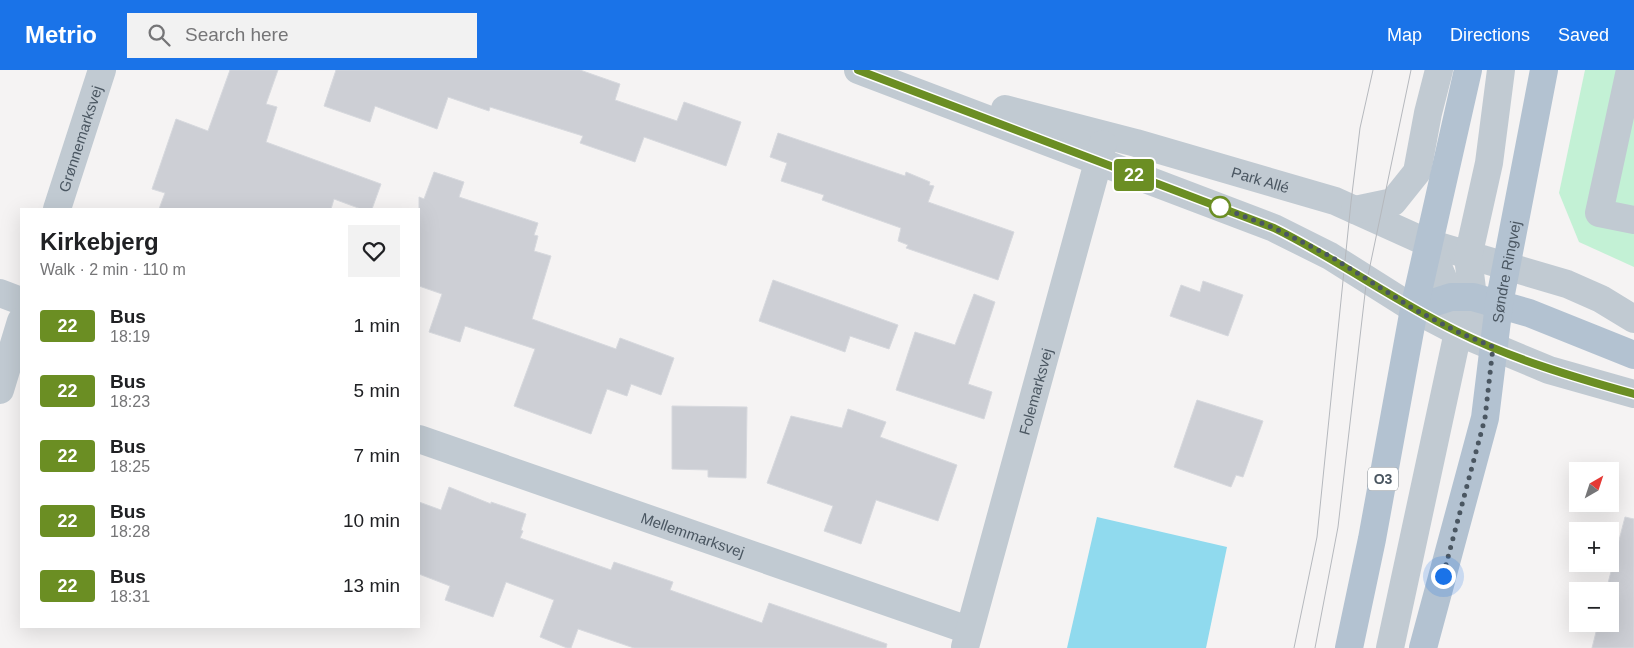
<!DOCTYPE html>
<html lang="en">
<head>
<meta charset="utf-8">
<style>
  :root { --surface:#fff; --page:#f2f2f2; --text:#202124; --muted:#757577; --accent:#1a73e8 }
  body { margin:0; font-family:Arial,sans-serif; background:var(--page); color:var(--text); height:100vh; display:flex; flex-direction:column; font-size:19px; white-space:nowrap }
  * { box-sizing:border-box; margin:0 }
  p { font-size:16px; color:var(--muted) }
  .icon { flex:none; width:28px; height:28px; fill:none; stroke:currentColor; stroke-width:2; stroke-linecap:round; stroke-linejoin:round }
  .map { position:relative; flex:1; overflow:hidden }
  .drawer { position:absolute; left:20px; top:138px; width:400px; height:420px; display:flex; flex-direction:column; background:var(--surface); border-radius:0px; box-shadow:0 5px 20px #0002 }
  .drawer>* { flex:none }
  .badge { padding:0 10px; border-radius:4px; font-size:18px; line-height:32px }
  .needle { width:32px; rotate:39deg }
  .fabs { position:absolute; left:1569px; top:392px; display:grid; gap:10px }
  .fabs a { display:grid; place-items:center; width:50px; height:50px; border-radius:0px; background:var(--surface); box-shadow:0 5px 20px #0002; font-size:25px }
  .you { position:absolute; width:25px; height:25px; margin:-12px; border:4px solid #fff; border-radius:50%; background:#1a73e8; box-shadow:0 0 0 8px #1a73e833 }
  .map>.badge { position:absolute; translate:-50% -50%; box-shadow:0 0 0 2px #fff }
  .round { display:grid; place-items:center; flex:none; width:52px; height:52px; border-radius:0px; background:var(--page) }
  .headline { display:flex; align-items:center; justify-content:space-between; height:85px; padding:0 20px }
  h1 { font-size:24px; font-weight:700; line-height:38px }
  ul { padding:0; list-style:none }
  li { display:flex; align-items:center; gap:15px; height:65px; padding:0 20px }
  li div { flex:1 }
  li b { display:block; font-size:19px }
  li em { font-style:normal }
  li .badge { min-width:55px; font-weight:700; text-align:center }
  header { display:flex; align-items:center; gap:30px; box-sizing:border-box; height:70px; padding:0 25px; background:var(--accent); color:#fff }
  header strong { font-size:24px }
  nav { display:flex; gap:28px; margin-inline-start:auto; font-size:18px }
  .search { width:350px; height:45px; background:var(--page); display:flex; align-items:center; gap:12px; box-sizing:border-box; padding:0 18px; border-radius:0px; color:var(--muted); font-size:19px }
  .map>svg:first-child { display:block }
  .green { fill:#c3f1d5 }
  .water { fill:#90daee }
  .building { fill:#cdcfd5; stroke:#d7d9de }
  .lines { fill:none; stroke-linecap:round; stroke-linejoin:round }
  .minor { stroke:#c1cad2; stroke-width:28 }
  .major { stroke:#b3c2d1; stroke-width:28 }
  .tram { stroke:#b5b8bd; stroke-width:1 }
  .line-casing { stroke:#fff; stroke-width:11 }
  .line { stroke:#6b8e23; stroke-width:8 }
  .walk { stroke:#4a5661; stroke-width:5; stroke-dasharray:0 9 }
  .stop-dot { fill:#fff; stroke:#6b8e23; stroke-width:2.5 }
  .labels { text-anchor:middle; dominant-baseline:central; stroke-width:5; stroke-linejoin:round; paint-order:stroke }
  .shield { fill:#fff; stroke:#808990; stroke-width:1 }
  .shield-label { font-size:14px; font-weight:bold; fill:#4a5661 }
  .street-label { font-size:15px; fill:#4a5661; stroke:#fff }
</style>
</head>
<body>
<header>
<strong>Metrio</strong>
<div class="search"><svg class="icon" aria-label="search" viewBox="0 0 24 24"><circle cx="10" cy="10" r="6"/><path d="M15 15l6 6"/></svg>Search here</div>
<nav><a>Map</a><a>Directions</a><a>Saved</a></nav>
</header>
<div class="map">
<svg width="1634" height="578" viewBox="0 0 1634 578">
  <rect width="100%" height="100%" fill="#f5f3f3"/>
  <path class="green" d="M 1585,0 L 1634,0 L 1634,197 L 1579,172 L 1559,123 Z"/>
  <path class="water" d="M 1097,447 L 1227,477 L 1206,578 L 1067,578 Z"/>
  <path class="building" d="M 230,0 L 278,0 L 266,34 L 277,37 L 266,72 L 381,114 L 372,139 L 361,139 L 334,129 L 331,139 L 159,139 L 165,123 L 152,119 L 176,49 L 208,61 Z
    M 336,0 L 580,0 L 620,14 L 615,30 L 677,51 L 684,32 L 741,52 L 726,96 L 644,67 L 635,92 L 580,73 L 583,66 L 490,37 L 489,41 L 448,27 L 437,59 L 375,36 L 370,52 L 324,36 Z
    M 778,63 L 905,106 L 906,102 L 930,112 L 929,115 L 934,116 L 928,132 L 1014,162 L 998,210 L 906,178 L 908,175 L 898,171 L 901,158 L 822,130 L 824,125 L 781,111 L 787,93 L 770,87 Z
    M 434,102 L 464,112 L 459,127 L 538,153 L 534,165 L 538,166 L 534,181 L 551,186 L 532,249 L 616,279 L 620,268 L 674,288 L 661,325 L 631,314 L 627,326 L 607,319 L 591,364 L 514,336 L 535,279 L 465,256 L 460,272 L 429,262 L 442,224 L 419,216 L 419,127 L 424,129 Z
    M 773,210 L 898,255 L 889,279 L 850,266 L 845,282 L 759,251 Z
    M 1203,211 L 1243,225 L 1228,266 L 1170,246 L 1181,215 L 1200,222 Z
    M 974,224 L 995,232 L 968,314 L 992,322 L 984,349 L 896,320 L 915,262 L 955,275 Z
    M 1197,330 L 1263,351 L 1243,407 L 1236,405 L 1231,417 L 1174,397 Z
    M 672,336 L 747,337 L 746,408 L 708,407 L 708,400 L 672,399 Z
    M 848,339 L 886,352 L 880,367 L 957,395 L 938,451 L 876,430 L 861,474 L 824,461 L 833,436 L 767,413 L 791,346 L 842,358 Z
    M 449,417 L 491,434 L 491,432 L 526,444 L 521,460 L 523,461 L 520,468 L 611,500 L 614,492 L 673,512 L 670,520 L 762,553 L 769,533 L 887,574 L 886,578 L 634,578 L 578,559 L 571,578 L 567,578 L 540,567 L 554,530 L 506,512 L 493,547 L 445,530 L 450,516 L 419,504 L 419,432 L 441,440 Z
    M 1625,447 L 1634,449 L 1634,578 L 1592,578 L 1598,554 L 1610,554 L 1610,521 L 1606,521 Z"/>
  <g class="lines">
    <g class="minor">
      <path d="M 858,0 L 1274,158 L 1330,186 L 1414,239 L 1458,262 L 1549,300 L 1634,324"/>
      <path d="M 1630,0 L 1599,143 L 1634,150"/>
      <path id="s1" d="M 1005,39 L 1136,73 L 1335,131 L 1428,173 L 1567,214 L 1601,229 L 1634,249"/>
      <path id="s2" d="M 57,139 L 102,0"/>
      <path d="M 1355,140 L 1393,132 L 1417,102 L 1428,43 L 1439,0"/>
      <path d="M 0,223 L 21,231"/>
      <path d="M 1493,277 L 1473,227 L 1468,187 L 1489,93 L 1501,0"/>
      <path d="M 0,320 L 21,251"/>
      <path id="s3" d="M 419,369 L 968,560"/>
      <path id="s4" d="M 965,577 L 1103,74"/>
      <path d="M 1390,578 L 1458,262 L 1451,227 L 1428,173"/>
    </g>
    <g class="major">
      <path d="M 1414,239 L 1451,227 L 1473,227 L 1529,243 L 1634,285"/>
      <path d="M 1349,578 L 1372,469 L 1414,239 L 1468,0"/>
      <path id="s5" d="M 1423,578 L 1485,348 L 1499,234 L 1544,0"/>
    </g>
    <path class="tram" d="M 1294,578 L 1317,467 L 1351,132 L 1360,58 L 1373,0
      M 1315,578 L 1338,457 L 1366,215 L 1411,0"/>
  </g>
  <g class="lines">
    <defs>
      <path id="line" d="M 858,0 L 1274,158 C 1337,189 1393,230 1456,261 C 1512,289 1573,307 1634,324"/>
    </defs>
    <use href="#line" class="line-casing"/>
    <use href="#line" class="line"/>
    <path class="walk" d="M 1220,137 L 1274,158 L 1330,186 L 1414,239 L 1458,262 L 1493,277 L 1485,348 L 1443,506"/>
  </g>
  <circle class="stop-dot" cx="1220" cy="137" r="10"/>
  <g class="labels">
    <rect class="shield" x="1368" y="397.5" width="30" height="23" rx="4"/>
    <g class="shield-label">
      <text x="1383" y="409">O3</text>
    </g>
    <g class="street-label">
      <text stroke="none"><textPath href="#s2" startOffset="74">Grønnemarksvej</textPath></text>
      <text stroke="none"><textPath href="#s1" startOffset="265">Park Allé</textPath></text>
      <text stroke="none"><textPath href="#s5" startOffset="386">Søndre Ringvej</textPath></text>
      <text stroke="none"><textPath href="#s4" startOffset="265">Folemarksvej</textPath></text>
      <text stroke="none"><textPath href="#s3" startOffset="290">Mellemmarksvej</textPath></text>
    </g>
  </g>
</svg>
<div class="fabs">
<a><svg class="needle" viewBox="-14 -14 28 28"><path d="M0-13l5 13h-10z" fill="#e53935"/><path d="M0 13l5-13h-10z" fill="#757577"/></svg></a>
<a>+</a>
<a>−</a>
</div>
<div class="you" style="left:1443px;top:506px"></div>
<b class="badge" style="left:1134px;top:105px;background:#6b8e23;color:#fff">22</b>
<section class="drawer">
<div class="headline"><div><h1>Kirkebjerg</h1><p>Walk · 2 min · 110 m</p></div><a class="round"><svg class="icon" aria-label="heart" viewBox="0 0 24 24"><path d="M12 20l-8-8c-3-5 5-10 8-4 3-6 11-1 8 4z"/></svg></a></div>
<ul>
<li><span class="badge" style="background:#6b8e23;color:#fff">22</span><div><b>Bus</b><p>18:19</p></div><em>1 min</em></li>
<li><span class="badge" style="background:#6b8e23;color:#fff">22</span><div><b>Bus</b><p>18:23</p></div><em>5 min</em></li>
<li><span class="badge" style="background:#6b8e23;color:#fff">22</span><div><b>Bus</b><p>18:25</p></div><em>7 min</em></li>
<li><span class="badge" style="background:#6b8e23;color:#fff">22</span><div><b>Bus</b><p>18:28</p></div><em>10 min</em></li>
<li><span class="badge" style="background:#6b8e23;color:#fff">22</span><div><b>Bus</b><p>18:31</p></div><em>13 min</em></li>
</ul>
</section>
</div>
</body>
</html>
